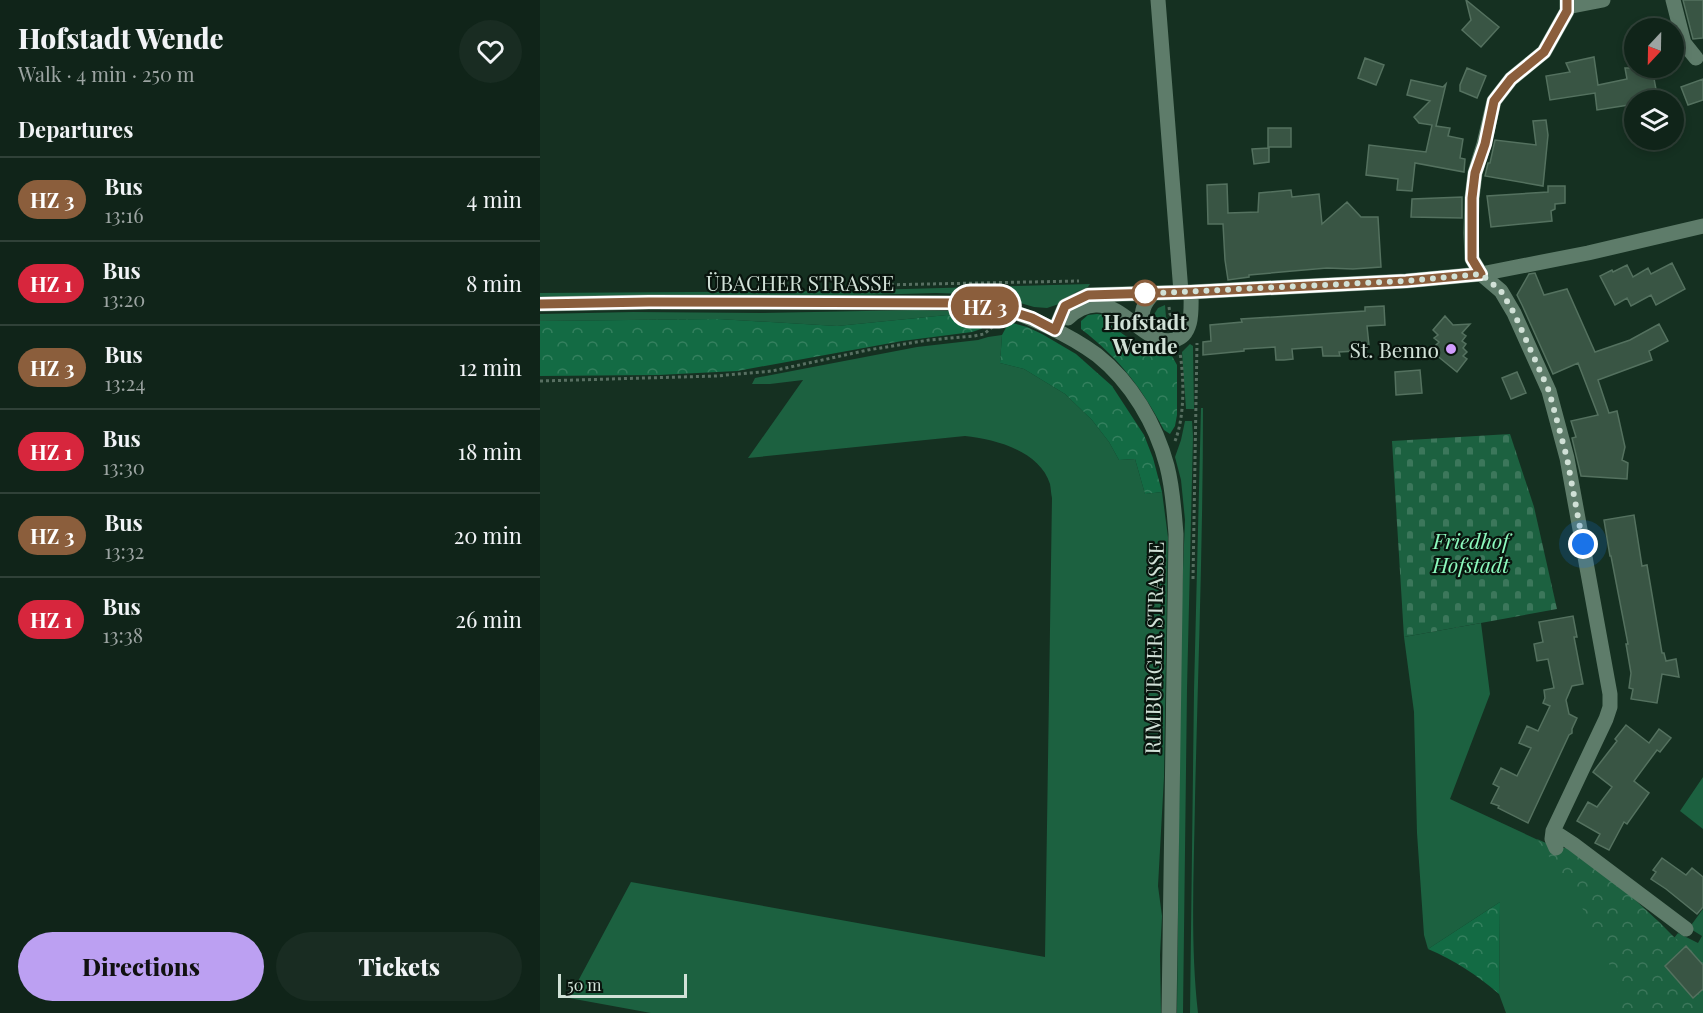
<!DOCTYPE html>
<html lang="en">
<head>
<meta charset="utf-8">
<style>
  :root { --surface:#102419; --page:#192c22; --text:#f1f3f6; --muted:#9ca4a2; --line:#304138; --accent:#bca0f2 }
  body { margin:0; font-family:"Playfair Display",serif; background:var(--page); color:var(--text); height:100vh; display:flex; flex-direction:column; font-size:22px; white-space:nowrap }
  * { box-sizing:border-box; margin:0 }
  p { font-size:20px; color:var(--muted) }
  .icon { flex:none; width:33px; height:33px; fill:none; stroke:currentColor; stroke-width:2; stroke-linecap:round; stroke-linejoin:round }
  .map { position:relative; flex:1; overflow:hidden }
  .side { display:flex; flex-direction:column; background:var(--surface); width:540px }
  .side>* { flex:none }
  .badge { padding:0 12px; border-radius:20px; font-size:21px; line-height:39px }
  .needle { width:39px; rotate:202deg }
  .controls { position:absolute; left:1084px; top:18px; display:grid; gap:12px }
  .controls a { display:grid; place-items:center; width:60px; height:60px; border-radius:50%; background:var(--surface); box-shadow:0 3px 9px #0003,0 0 0 2px var(--line); font-size:30px }
  .scale { position:absolute; left:18px; bottom:15px; width:129px; box-sizing:border-box; padding-left:6px; border:3px solid #d1e1d7; border-top:0; font-size:16px; line-height:21px; white-space:nowrap; color:#d1e1d7; -webkit-text-stroke:4px #09150e; paint-order:stroke }
  .you { position:absolute; width:30px; height:30px; margin:-15px; border:4px solid #fff; border-radius:50%; background:#1a73e8; box-shadow:0 0 0 9px #1a73e833 }
  .map>.badge { position:absolute; translate:-50% -50%; box-shadow:0 0 0 3px #fff }
  h2 { padding:0 18px; font-size:22px; line-height:54px }
  .round { display:grid; place-items:center; flex:none; width:63px; height:63px; border-radius:32px; background:var(--page) }
  .head { display:flex; align-items:center; justify-content:space-between; height:102px; padding:0 18px }
  h1 { font-size:28px; font-weight:800; line-height:45px }
  .button { display:flex; gap:12px; margin-top:auto; padding:12px 18px }
  .button a { flex:1; height:69px; border-radius:36px; background:var(--accent); color:#111; font-size:24px; font-weight:800; line-height:69px; text-align:center }
  .button a+a { background:var(--page); color:var(--text) }
  ul { padding:0; list-style:none }
  li { display:flex; align-items:center; gap:18px; height:84px; padding:0 18px; border-top:2px solid var(--line) }
  li div { flex:1 }
  li b { display:block; font-size:22px }
  li em { font-style:normal }
  li .badge { min-width:66px; font-weight:700; text-align:center }
  main { display:flex; flex:1; min-height:0 }
  .map>svg:first-child { display:block }
  .grass { fill:#1c6140 }
  .forest { fill:url(#forest-crowns) }
  .cemetery { fill:url(#cemetery-stones) }
  .park { fill:url(#park-crowns) }
  .building { fill:#395544; stroke:#54715f; stroke-width:1.5 }
  .lines { fill:none; stroke-linecap:round; stroke-linejoin:round }
  .path { stroke:#576f61; stroke-width:3; stroke-dasharray:3 3; stroke-linecap:butt }
  .minor { stroke:#5e7c6a; stroke-width:15 }
  .line-casing { stroke:#fff; stroke-width:14 }
  .line { stroke:#8b5e3c; stroke-width:9 }
  .walk { stroke:#d1e1d7; stroke-width:6; stroke-dasharray:0 10.8 }
  .stop-dot { fill:#fff; stroke:#8b5e3c; stroke-width:3 }
  .poi-dot { fill:#d19dfe; stroke:#09150e; stroke-width:2 }
  .labels { text-anchor:middle; dominant-baseline:central; stroke-width:4.5; stroke-linejoin:round; paint-order:stroke }
  .street-label { font-size:21px; fill:#d1e1d7; stroke:#09150e }
  .stop-label { font-size:21px; font-weight:bold; fill:#d1e1d7; stroke:#09150e }
  .poi-label { font-size:21px; fill:#d1e1d7; stroke:#09150e; text-anchor:end }
  .park-label { font-size:21px; font-style:italic; fill:#8dfabe; stroke:#09150e }
</style>
</head>
<body>
<main>
<section class="side">
<div class="head"><div><h1>Hofstadt Wende</h1><p>Walk · 4 min · 250 m</p></div><a class="round"><svg class="icon" aria-label="heart" viewBox="0 0 24 24"><path d="M12 20l-8-8c-3-5 5-10 8-4 3-6 11-1 8 4z"/></svg></a></div>
<h2>Departures</h2>
<ul>
<li><span class="badge" style="background:#8b5e3c;color:#fff">HZ 3</span><div><b>Bus</b><p>13:16</p></div><em>4 min</em></li>
<li><span class="badge" style="background:#d7263d;color:#fff">HZ 1</span><div><b>Bus</b><p>13:20</p></div><em>8 min</em></li>
<li><span class="badge" style="background:#8b5e3c;color:#fff">HZ 3</span><div><b>Bus</b><p>13:24</p></div><em>12 min</em></li>
<li><span class="badge" style="background:#d7263d;color:#fff">HZ 1</span><div><b>Bus</b><p>13:30</p></div><em>18 min</em></li>
<li><span class="badge" style="background:#8b5e3c;color:#fff">HZ 3</span><div><b>Bus</b><p>13:32</p></div><em>20 min</em></li>
<li><span class="badge" style="background:#d7263d;color:#fff">HZ 1</span><div><b>Bus</b><p>13:38</p></div><em>26 min</em></li>
</ul>
<div class="button"><a>Directions</a><a>Tickets</a></div>
</section>
<div class="map">
<svg width="1163" height="1013" viewBox="0 0 1163 1013">
  <defs>
    <pattern id="forest-crowns" width="20" height="18" patternUnits="userSpaceOnUse" patternTransform="scale(1.5)"><rect width="20" height="18" fill="#136b44"/><path d="M2 6a3 3 0 1 1 6 0M12 15a3 3 0 1 1 6 0" fill="none" stroke="#34805e"/></pattern>
    <pattern id="cemetery-stones" width="16" height="16" patternUnits="userSpaceOnUse" patternTransform="scale(1.5)"><rect width="16" height="16" fill="#1c6140"/><path d="M2 7V4a2 2 0 0 1 4 0v3zM10 15v-3a2 2 0 0 1 4 0v3z" fill="#3c775b"/></pattern>
    <pattern id="park-crowns" width="20" height="18" patternUnits="userSpaceOnUse" patternTransform="scale(1.5)"><rect width="20" height="18" fill="#1c6140"/><path d="M2 6a3 3 0 1 1 6 0M12 15a3 3 0 1 1 6 0" fill="none" stroke="#3c775b"/></pattern>
  </defs>
  <rect width="100%" height="100%" fill="#153021"/>
  <path class="grass" d="M 550,284 L 548,287 L 536,292 L 519,304 L 507,308 L 494,307 L 460,297 L 428,294 L 396,293 L 293,296 L 0,299 L 0,293 L 289,291 Z
    M 625,305 L 626,317 L 632,324 L 627,327 L 616,324 L 613,316 L 618,308 Z
    M 376,310 L 413,311 L 452,318 L 451,321 L 407,315 L 297,326 L 178,319 L 0,321 L 0,314 L 93,312 L 222,313 Z
    M 462,335 L 460,363 L 484,369 L 525,394 L 552,420 L 569,442 L 579,460 L 595,459 L 605,494 L 622,492 L 628,537 L 624,777 L 618,886 L 622,916 L 620,955 L 621,1013 L 111,1013 L 29,998 L 91,882 L 505,957 L 512,498 C 511,494 511,489 510,484 C 500,451 455,439 425,436 L 208,458 L 263,380 L 230,384 L 212,384 L 215,378 L 377,347 L 438,340 L 448,337 Z
    M 650,344 L 653,346 L 654,409 L 646,409 L 642,352 Z
    M 661,408 L 663,408 C 663,539 658,669 655,799 C 654,870 650,943 658,1013 L 650,1013 L 654,691 Z
    M 645,421 L 652,421 L 653,436 L 647,689 L 643,1013 L 637,1013 L 641,618 L 645,520 L 641,480 L 635,457 L 641,440 Z
    M 941,623 L 950,694 L 910,799 L 1009,845 L 1017,848 L 1028,848 L 1119,922 L 1134,938 L 1138,933 L 1158,943 L 1162,936 L 1149,928 L 1163,909 L 1163,1013 L 966,1013 L 959,994 L 960,902 L 888,949 L 884,935 L 877,833 L 874,712 L 864,637 Z
    M 1163,777 L 1163,829 L 1140,811 Z"/>
  <path class="forest" d="M 557,314 L 565,315 L 563,320 C 584,334 606,354 632,356 L 637,365 L 637,415 L 635,426 L 630,434 L 624,430 C 601,387 580,359 541,329 L 541,321 L 548,315 Z
    M 407,315 L 451,321 L 441,329 L 432,332 L 362,341 L 197,371 L 118,375 L 0,376 L 0,321 L 178,319 L 297,326 Z
    M 469,322 L 487,327 L 502,334 L 536,354 L 572,386 L 604,435 L 613,458 L 622,492 L 605,494 L 595,459 L 579,460 L 569,442 L 552,420 L 525,394 L 484,369 L 460,363 L 462,335 Z
    M 960,902 L 959,994 C 937,975 914,960 888,949 Z"/>
  <path class="cemetery" d="M 970,434 L 994,507 L 1017,609 L 864,637 L 852,441 Z"/>
  <path class="park" d="M 997,839 L 1017,848 L 1028,848 L 1077,883 L 1119,922 L 1135,938 L 1163,957 L 1163,1013 L 1082,1013 L 1074,974 L 1038,899 Z"/>
  <path class="building" d="M 926,0 L 959,27 L 941,47 L 922,30 L 931,20 Z
    M 1143,0 L 1163,0 L 1163,38 L 1153,39 Z
    M 1054,57 L 1058,85 L 1087,79 L 1085,68 L 1112,68 L 1118,100 L 1095,100 L 1095,104 L 1057,110 L 1055,93 L 1010,100 L 1006,76 L 1030,72 L 1026,63 Z
    M 825,58 L 844,65 L 836,85 L 818,78 Z
    M 927,68 L 946,76 L 937,98 L 920,91 L 920,85 Z
    M 1163,79 L 1163,100 L 1148,105 L 1141,87 Z
    M 871,80 L 903,87 L 906,84 L 896,126 L 910,128 L 908,136 L 923,139 L 920,158 L 925,159 L 924,172 L 875,163 L 872,191 L 857,190 L 858,179 L 826,175 L 829,145 L 886,152 L 892,125 L 879,123 L 874,117 L 890,101 L 867,95 Z
    M 1006,120 L 1008,135 L 1003,186 L 945,176 L 948,163 L 950,163 L 955,140 L 996,145 L 993,121 Z
    M 728,128 L 751,128 L 751,147 L 728,147 Z
    M 729,148 L 729,162 L 714,164 L 712,149 Z
    M 687,184 L 688,213 L 718,212 L 719,193 L 751,190 L 752,197 L 779,194 L 782,224 L 807,202 L 821,217 L 838,217 L 841,267 L 813,269 L 787,268 L 709,275 L 709,277 L 688,280 L 685,260 L 683,224 L 668,224 L 667,185 Z
    M 1008,186 L 1025,186 L 1025,203 L 1015,204 L 1015,209 L 1011,211 L 1012,221 L 951,227 L 947,196 L 1008,192 Z
    M 922,197 L 922,218 L 871,217 L 872,199 Z
    M 1132,263 L 1145,289 L 1116,305 L 1111,295 L 1091,306 L 1087,298 L 1075,305 L 1060,276 L 1072,270 L 1073,272 L 1087,265 L 1093,277 L 1108,268 L 1111,274 Z
    M 995,273 L 1004,295 L 1027,289 L 1055,352 L 1090,340 L 1119,324 L 1128,341 L 1109,351 L 1112,360 L 1058,380 L 1069,413 L 1077,411 L 1085,447 L 1082,460 L 1088,463 L 1087,479 L 1041,476 L 1032,438 L 1036,437 L 1031,421 L 1058,415 L 1038,363 L 1013,374 L 982,305 L 977,295 L 989,274 Z
    M 844,306 L 845,325 L 827,326 L 829,345 L 820,345 L 817,351 L 799,352 L 800,356 L 783,356 L 782,347 L 752,349 L 753,359 L 744,360 L 736,360 L 735,347 L 704,349 L 704,351 L 663,355 L 663,342 L 671,341 L 670,325 L 702,322 L 701,319 L 825,311 L 825,307 Z
    M 905,316 L 913,325 L 930,324 L 922,333 L 926,336 L 922,341 L 926,344 L 923,348 L 927,352 L 923,356 L 927,359 L 917,372 L 895,354 L 899,350 L 895,346 L 899,342 L 894,338 L 898,335 L 893,330 Z
    M 880,370 L 882,393 L 856,395 L 855,372 Z
    M 977,372 L 986,393 L 971,399 L 962,378 Z
    M 1094,515 L 1102,566 L 1107,565 L 1122,653 L 1124,653 L 1126,661 L 1136,659 L 1139,677 L 1122,674 L 1117,703 L 1091,699 L 1093,689 L 1089,688 L 1091,673 L 1086,644 L 1088,644 L 1071,556 L 1070,556 L 1064,520 Z
    M 1033,616 L 1037,637 L 1034,637 L 1043,684 L 1032,686 L 1026,700 L 1029,714 L 1037,718 L 1032,729 L 1032,733 L 1029,735 L 988,823 L 958,808 L 959,806 L 951,803 L 959,787 L 953,784 L 961,768 L 977,776 L 991,748 L 979,743 L 987,726 L 998,731 L 1010,706 L 1003,703 L 1005,698 L 1004,690 L 1014,688 L 1008,659 L 997,661 L 994,644 L 1003,642 L 999,622 Z
    M 1086,725 L 1109,743 L 1119,729 L 1131,738 L 1120,752 L 1117,750 L 1094,781 L 1109,793 L 1087,824 L 1084,822 L 1069,850 L 1055,843 L 1060,834 L 1037,821 L 1048,802 L 1057,807 L 1072,787 L 1053,772 L 1077,741 L 1075,739 Z
    M 1122,858 L 1146,875 L 1152,868 L 1163,877 L 1163,907 L 1157,914 L 1126,889 L 1111,879 L 1116,872 L 1113,870 Z
    M 1146,946 L 1163,965 L 1163,989 L 1153,998 L 1125,966 Z"/>
  <g class="lines">
    <path class="path" d="M 339,285 L 539,281
      M 629,307 L 630,314 L 635,319
      M 0,381 L 176,376 L 232,371 L 328,350 L 389,340 L 434,336 L 444,334 L 456,324
      M 635,441 C 645,416 644,378 640,353
      M 653,579 L 657,343"/>
    <path class="minor" d="M 618,0 L 641,292
      M 1133,0 L 1144,43 L 1156,58
      M 1027,7 L 1063,0
      M 0,304 L 109,302 L 426,303 C 438,305 451,306 462,309 C 479,312 494,320 509,327 C 526,335 542,344 557,355 C 591,382 616,424 627,466 C 633,489 634,511 636,534 L 629,1013
      M 528,318 C 535,311 546,305 556,305 C 584,304 608,347 634,340 C 654,335 651,308 651,292
      M 601,327 C 602,311 602,305 614,293
      M 515,330 L 525,306 L 548,295 L 651,292 L 866,281 L 941,274 L 1048,253 L 1163,226
      M 1013,831 L 1033,844 L 1146,929
      M 1016,848 L 1012,839 L 1013,831 L 1066,719 L 1070,707 L 1070,694 L 1027,458 L 1009,391 L 974,313 L 961,291 L 941,274 L 932,259 L 931,233 L 932,198 L 935,173 L 944,144 L 954,101 L 971,79 L 1004,52 L 1027,11 L 1027,0"/>
  </g>
  <g class="lines">
    <defs>
      <path id="line" d="M 0,304 L 109,302 L 426,303 L 464,309 L 492,318 L 515,330 L 525,306 L 548,295 L 651,292 L 866,281 L 941,274 L 932,259 L 932,198 L 935,173 L 945,144 L 954,101 L 971,79 L 1004,52 L 1027,11 L 1027,0"/>
    </defs>
    <use href="#line" class="line-casing"/>
    <use href="#line" class="line"/>
    <path class="walk" d="M 605,293 L 598,294 L 866,281 L 941,274 L 961,291 L 974,313 L 1009,391 L 1027,458 L 1043,544"/>
  </g>
  <circle class="stop-dot" cx="605" cy="293" r="12"/>
  <circle class="poi-dot" cx="911" cy="349" r="6"/>
  <g class="labels">
    <g class="street-label">
      <text x="260" y="282">ÜBACHER STRASSE</text>
      <text transform="translate(613 648) rotate(-89)">RIMBURGER STRASSE</text>
    </g>
    <g class="stop-label">
      <text x="605" y="321">Hofstadt<tspan x="605" dy="24">Wende</tspan></text>
    </g>
    <g class="poi-label">
      <text x="899" y="349">St. Benno</text>
    </g>
    <g class="park-label">
      <text x="931" y="540">Friedhof<tspan x="931" dy="24">Hofstadt</tspan></text>
    </g>
  </g>
</svg>
<div class="controls">
<a><svg class="needle" viewBox="-14 -14 28 28"><path d="M0-13l5 13h-10z" fill="#e53935"/><path d="M0 13l5-13h-10z" fill="#9ca4a2"/></svg></a>
<a><svg class="icon" aria-label="layers" viewBox="0 0 24 24"><path d="M12 4l9 5-9 5-9-5zM3 14l9 5 9-5"/></svg></a>
</div>
<div class="scale">50 m</div>
<div class="you" style="left:1043px;top:544px"></div>
<b class="badge" style="left:445px;top:306px;background:#8b5e3c;color:#fff">HZ 3</b>
</div>
</main>
</body>
</html>
